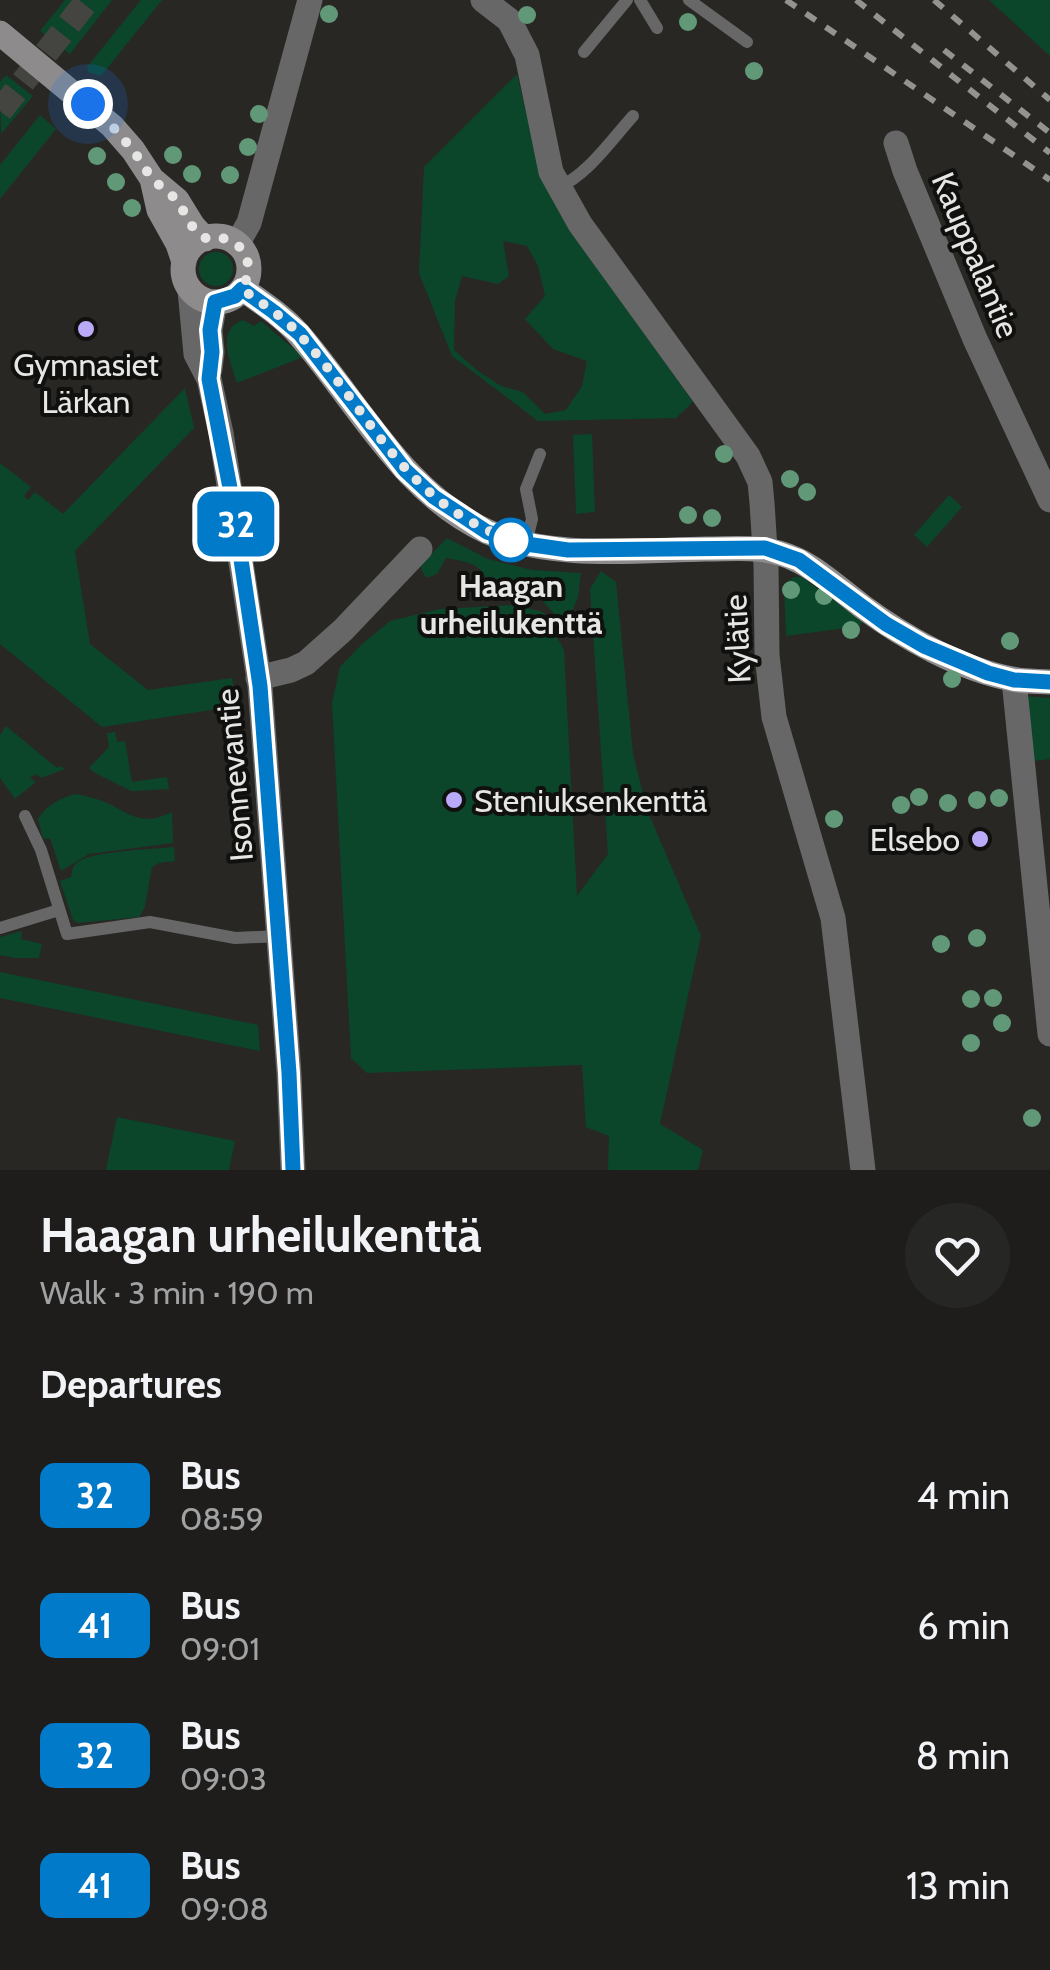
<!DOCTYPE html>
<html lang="en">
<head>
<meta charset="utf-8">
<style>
  :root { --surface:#1e1d1b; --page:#262624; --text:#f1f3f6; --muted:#a1a2a3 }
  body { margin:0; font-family:Cabin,sans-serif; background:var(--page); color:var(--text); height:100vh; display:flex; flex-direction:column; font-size:38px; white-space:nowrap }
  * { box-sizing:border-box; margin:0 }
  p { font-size:32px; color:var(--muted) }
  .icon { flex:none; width:55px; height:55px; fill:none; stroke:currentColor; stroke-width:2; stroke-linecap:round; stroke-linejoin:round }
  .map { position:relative; height:1170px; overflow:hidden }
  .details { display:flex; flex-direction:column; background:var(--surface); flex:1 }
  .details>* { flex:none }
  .badge { padding:0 20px; border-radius:15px; font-size:35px; line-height:65px }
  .you { position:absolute; width:50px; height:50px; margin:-25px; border:8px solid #fff; border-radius:50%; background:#1a73e8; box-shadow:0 0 0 15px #1a73e833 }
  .map>.badge { position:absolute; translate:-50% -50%; box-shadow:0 0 0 5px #fff }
  h2 { padding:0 40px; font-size:38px; line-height:90px }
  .round { display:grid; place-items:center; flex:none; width:105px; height:105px; border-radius:52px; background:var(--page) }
  .summary { display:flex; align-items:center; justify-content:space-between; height:170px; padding:0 40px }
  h1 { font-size:48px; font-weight:800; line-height:75px }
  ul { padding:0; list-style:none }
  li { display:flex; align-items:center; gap:30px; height:130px; padding:0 40px }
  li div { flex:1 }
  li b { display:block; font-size:38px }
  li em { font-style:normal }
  li .badge { min-width:110px; font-weight:700; text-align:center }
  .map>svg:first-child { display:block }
  .green { fill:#0b462b; fill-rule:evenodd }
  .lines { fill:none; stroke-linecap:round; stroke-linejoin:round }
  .street-tunnel { stroke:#444441; stroke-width:25; stroke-dasharray:25 12; stroke-linecap:butt }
  .lane { stroke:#686767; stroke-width:12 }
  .street { stroke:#686767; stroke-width:25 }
  .secondary { stroke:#8d8b8b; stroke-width:25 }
  .rail { stroke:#939390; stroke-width:6; stroke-dasharray:12 12; stroke-linecap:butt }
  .tree { fill:#619877 }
  .line-casing { stroke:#fff; stroke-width:22 }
  .line { stroke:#007ac9; stroke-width:15 }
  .walk { stroke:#e6e6e4; stroke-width:10; stroke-dasharray:0 18 }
  .poi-dot { fill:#baaaf7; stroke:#10100e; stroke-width:4 }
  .stop-dot { fill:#fff; stroke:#007ac9; stroke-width:5 }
  .labels { text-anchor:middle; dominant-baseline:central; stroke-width:8; stroke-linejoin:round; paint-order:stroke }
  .street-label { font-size:32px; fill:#e6e6e4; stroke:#10100e }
  .poi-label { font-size:32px; fill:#e6e6e4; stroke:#10100e }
  .stop-label { font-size:32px; font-weight:bold; fill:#e6e6e4; stroke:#10100e }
</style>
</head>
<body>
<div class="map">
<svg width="1050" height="1170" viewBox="0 0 1050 1170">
  <rect width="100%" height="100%" fill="#282724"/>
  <path class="green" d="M 65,0 L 112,0 L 70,54 L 40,31 Z
    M 141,0 L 162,0 L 101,76 L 88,72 L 87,67 Z
    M 989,0 L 1050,0 L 1050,56 Z
    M 517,74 L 540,174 L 569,229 L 693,402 L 676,418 L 538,421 L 452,356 L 419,273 L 424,167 ZM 503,241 L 527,246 L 538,266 L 545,296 L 525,319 L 553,349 L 587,361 L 582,386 L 566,410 L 545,414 L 523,392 L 501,386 L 478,371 L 454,350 L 455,301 L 462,276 L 498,284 L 509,276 Z
    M 6,75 L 33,96 L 1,134 L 0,82 Z
    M 40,115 L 56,129 L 0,199 L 0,165 Z
    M199 269a17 17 0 1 1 34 0a17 17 0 1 1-34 0Z
    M 243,320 L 254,326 L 261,321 L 303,357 L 237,383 C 231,363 215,329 243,320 Z
    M 185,388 L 194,428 L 75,551 L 90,644 L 148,690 L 232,678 L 237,706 L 102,727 L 0,644 L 0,463 L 31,487 L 24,496 L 28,500 L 35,492 L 63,514 Z
    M 592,434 L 595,512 L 576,514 L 573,435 Z
    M 949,495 L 962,507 L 927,547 L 914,535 Z
    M 447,538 L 488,559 L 532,570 L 581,573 L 578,597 L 566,627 L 540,598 L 495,595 C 480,564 479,564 446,558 L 437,574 L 426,578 L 420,566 Z
    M 601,571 L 616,582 L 633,754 L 647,810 L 701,936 L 660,1124 L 703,1150 L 698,1170 L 608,1170 L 609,1136 L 586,1127 L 582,1065 L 367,1073 L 351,1058 L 332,703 L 340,667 L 362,644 L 390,621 L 440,609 L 515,605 L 543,612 L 564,650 L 577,896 L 608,854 L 590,589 Z
    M 794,577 L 802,577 L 863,621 L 860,626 L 786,636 L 784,584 Z
    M 1024,696 L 1050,698 L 1050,759 L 1034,761 Z
    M 6,726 L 57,768 L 60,766 L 65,769 L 41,778 L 36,774 L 30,778 L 36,782 L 15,799 L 0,778 L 0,735 Z
    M 115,732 L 117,742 L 125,741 L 132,782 L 167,777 L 169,789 L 131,791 L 95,773 L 89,768 L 109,747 L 107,733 Z
    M 77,794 C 91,797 105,801 117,808 C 138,820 149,823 172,812 L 173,843 L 89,854 L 61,871 L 50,838 L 43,839 L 38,819 C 47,805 61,797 77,794 Z
    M 174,847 L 175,861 L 159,863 L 152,867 L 145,907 L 139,917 L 78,923 L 73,920 L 60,881 L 71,877 C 73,869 71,868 78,862 C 92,851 154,849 174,847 Z
    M 22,931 L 21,939 L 42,944 L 39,958 L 15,958 L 0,955 L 0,937 Z
    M 0,972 L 258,1025 L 260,1051 L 0,998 Z
    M 117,1117 L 235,1141 L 229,1170 L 106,1170 Z"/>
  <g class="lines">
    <path class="street-tunnel" d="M 0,111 L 88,0"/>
    <path class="lane" d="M 640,0 L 657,28
      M 689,0 L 747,42
      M 584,52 L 627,0
      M 558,187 C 586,177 613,138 633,116
      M 526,543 L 532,519 L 526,489 L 540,454
      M 25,816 L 41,850 L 67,934 L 150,922 L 235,938 L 279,936
      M 0,928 L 59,910"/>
    <path class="street" d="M 483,0 L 509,20 L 527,55 L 551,172 L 580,224 L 748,456 L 760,482 L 762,503 L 766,565 L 767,655 L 774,717 L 833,918 L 863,1170
      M 896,143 L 905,171 L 975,339 L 1050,500
      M 237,244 L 249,223 L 310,0
      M 190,290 L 196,354 L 209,379 L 221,433 L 260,686 L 289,1073 L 293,1170
      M 210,369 L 212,352 L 210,330 L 215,302
      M 258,678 L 291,670 L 306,663 L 343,630 L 420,549
      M 1014,680 L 1050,1034"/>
    <path class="secondary" d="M 0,33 L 112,126 L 133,150 L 152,179 L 177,200 L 193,226 L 205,239
      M 152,179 L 159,210 L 178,244 L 184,262
      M183 269a33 33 0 1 1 66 0a33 33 0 1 1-66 0Z
      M 243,289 C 263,304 285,317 301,337 C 359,404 404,494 488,532 C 552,560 637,550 706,549 C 739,549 764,545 795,559 C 818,569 843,592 863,607 C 905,638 960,669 1012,679 C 1024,682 1038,681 1050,682"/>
    <path class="rail" d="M 786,0 L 1050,180
      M 856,0 L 1050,153
      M 934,0 L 1050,100
      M 944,50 L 1050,133"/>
  </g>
  <g class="tree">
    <circle cx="329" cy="14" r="9"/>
    <circle cx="527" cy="15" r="9"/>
    <circle cx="688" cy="22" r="9"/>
    <circle cx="754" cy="71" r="9"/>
    <circle cx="259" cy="114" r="9"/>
    <circle cx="248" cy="147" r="9"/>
    <circle cx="173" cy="155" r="9"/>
    <circle cx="97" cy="156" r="9"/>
    <circle cx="192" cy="174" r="9"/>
    <circle cx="230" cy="175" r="9"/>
    <circle cx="116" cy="182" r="9"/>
    <circle cx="132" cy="208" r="9"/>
    <circle cx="724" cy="454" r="9"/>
    <circle cx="790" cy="479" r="9"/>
    <circle cx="807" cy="492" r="9"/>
    <circle cx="688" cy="515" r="9"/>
    <circle cx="712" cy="518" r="9"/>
    <circle cx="791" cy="590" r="9"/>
    <circle cx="824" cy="596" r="9"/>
    <circle cx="851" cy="630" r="9"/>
    <circle cx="1010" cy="641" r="9"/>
    <circle cx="952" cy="679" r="9"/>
    <circle cx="919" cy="797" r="9"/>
    <circle cx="999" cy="798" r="9"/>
    <circle cx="977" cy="800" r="9"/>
    <circle cx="948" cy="803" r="9"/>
    <circle cx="901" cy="805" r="9"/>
    <circle cx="834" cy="819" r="9"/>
    <circle cx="977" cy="938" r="9"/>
    <circle cx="941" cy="944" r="9"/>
    <circle cx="993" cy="998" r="9"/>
    <circle cx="971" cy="999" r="9"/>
    <circle cx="1002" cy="1023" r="9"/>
    <circle cx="971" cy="1043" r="9"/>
    <circle cx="1032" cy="1118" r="9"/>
  </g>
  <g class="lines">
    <defs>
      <path id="line" d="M 293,1170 L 289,1073 L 260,686 L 231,493 L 209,379 L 212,352 L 210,330 L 215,302 L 235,296 L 242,289 L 274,312 L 300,334 L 405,470 L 434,497 L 487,532 L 526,544 L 568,550 L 765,548 L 799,560 L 886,624 L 924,646 L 988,673 L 1014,680 L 1050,682"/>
    </defs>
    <use href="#line" class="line-casing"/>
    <use href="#line" class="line"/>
    <path class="walk" d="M 88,104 L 112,126 L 133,150 L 152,179 L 177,200 L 192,226 L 205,238 C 238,233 259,258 242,289 C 261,303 281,315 297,332 C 371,411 400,500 511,540"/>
  </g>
  <g class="poi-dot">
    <circle cx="86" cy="329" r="10"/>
    <circle cx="454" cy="800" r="10"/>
    <circle cx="980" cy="839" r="10"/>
  </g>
  <circle class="stop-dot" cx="511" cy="540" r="20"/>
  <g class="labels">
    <g class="street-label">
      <text transform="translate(976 255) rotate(67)">Kauppalantie</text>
      <text transform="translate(737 639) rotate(-93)">Kylätie</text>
      <text transform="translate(234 775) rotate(-95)">Isonnevantie</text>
    </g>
    <g class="poi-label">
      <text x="86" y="364">Gymnasiet<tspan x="86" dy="37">Lärkan</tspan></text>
      <text x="474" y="800" text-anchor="start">Steniuksenkenttä</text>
      <text x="960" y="839" text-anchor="end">Elsebo</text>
    </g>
    <g class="stop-label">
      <text x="511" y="585">Haagan<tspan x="511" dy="37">urheilukenttä</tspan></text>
    </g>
  </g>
</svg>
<div class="you" style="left:88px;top:104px"></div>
<b class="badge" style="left:236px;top:524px;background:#007ac9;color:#fff">32</b>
</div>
<section class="details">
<div class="summary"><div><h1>Haagan urheilukenttä</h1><p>Walk · 3 min · 190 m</p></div><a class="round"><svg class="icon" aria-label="heart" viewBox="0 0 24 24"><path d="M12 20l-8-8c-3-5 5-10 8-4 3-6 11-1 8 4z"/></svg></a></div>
<h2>Departures</h2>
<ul>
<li><span class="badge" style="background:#007ac9;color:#fff">32</span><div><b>Bus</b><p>08:59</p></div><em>4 min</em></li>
<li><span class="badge" style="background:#007ac9;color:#fff">41</span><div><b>Bus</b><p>09:01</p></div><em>6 min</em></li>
<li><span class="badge" style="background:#007ac9;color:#fff">32</span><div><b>Bus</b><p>09:03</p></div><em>8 min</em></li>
<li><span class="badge" style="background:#007ac9;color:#fff">41</span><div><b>Bus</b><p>09:08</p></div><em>13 min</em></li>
</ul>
</section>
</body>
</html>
